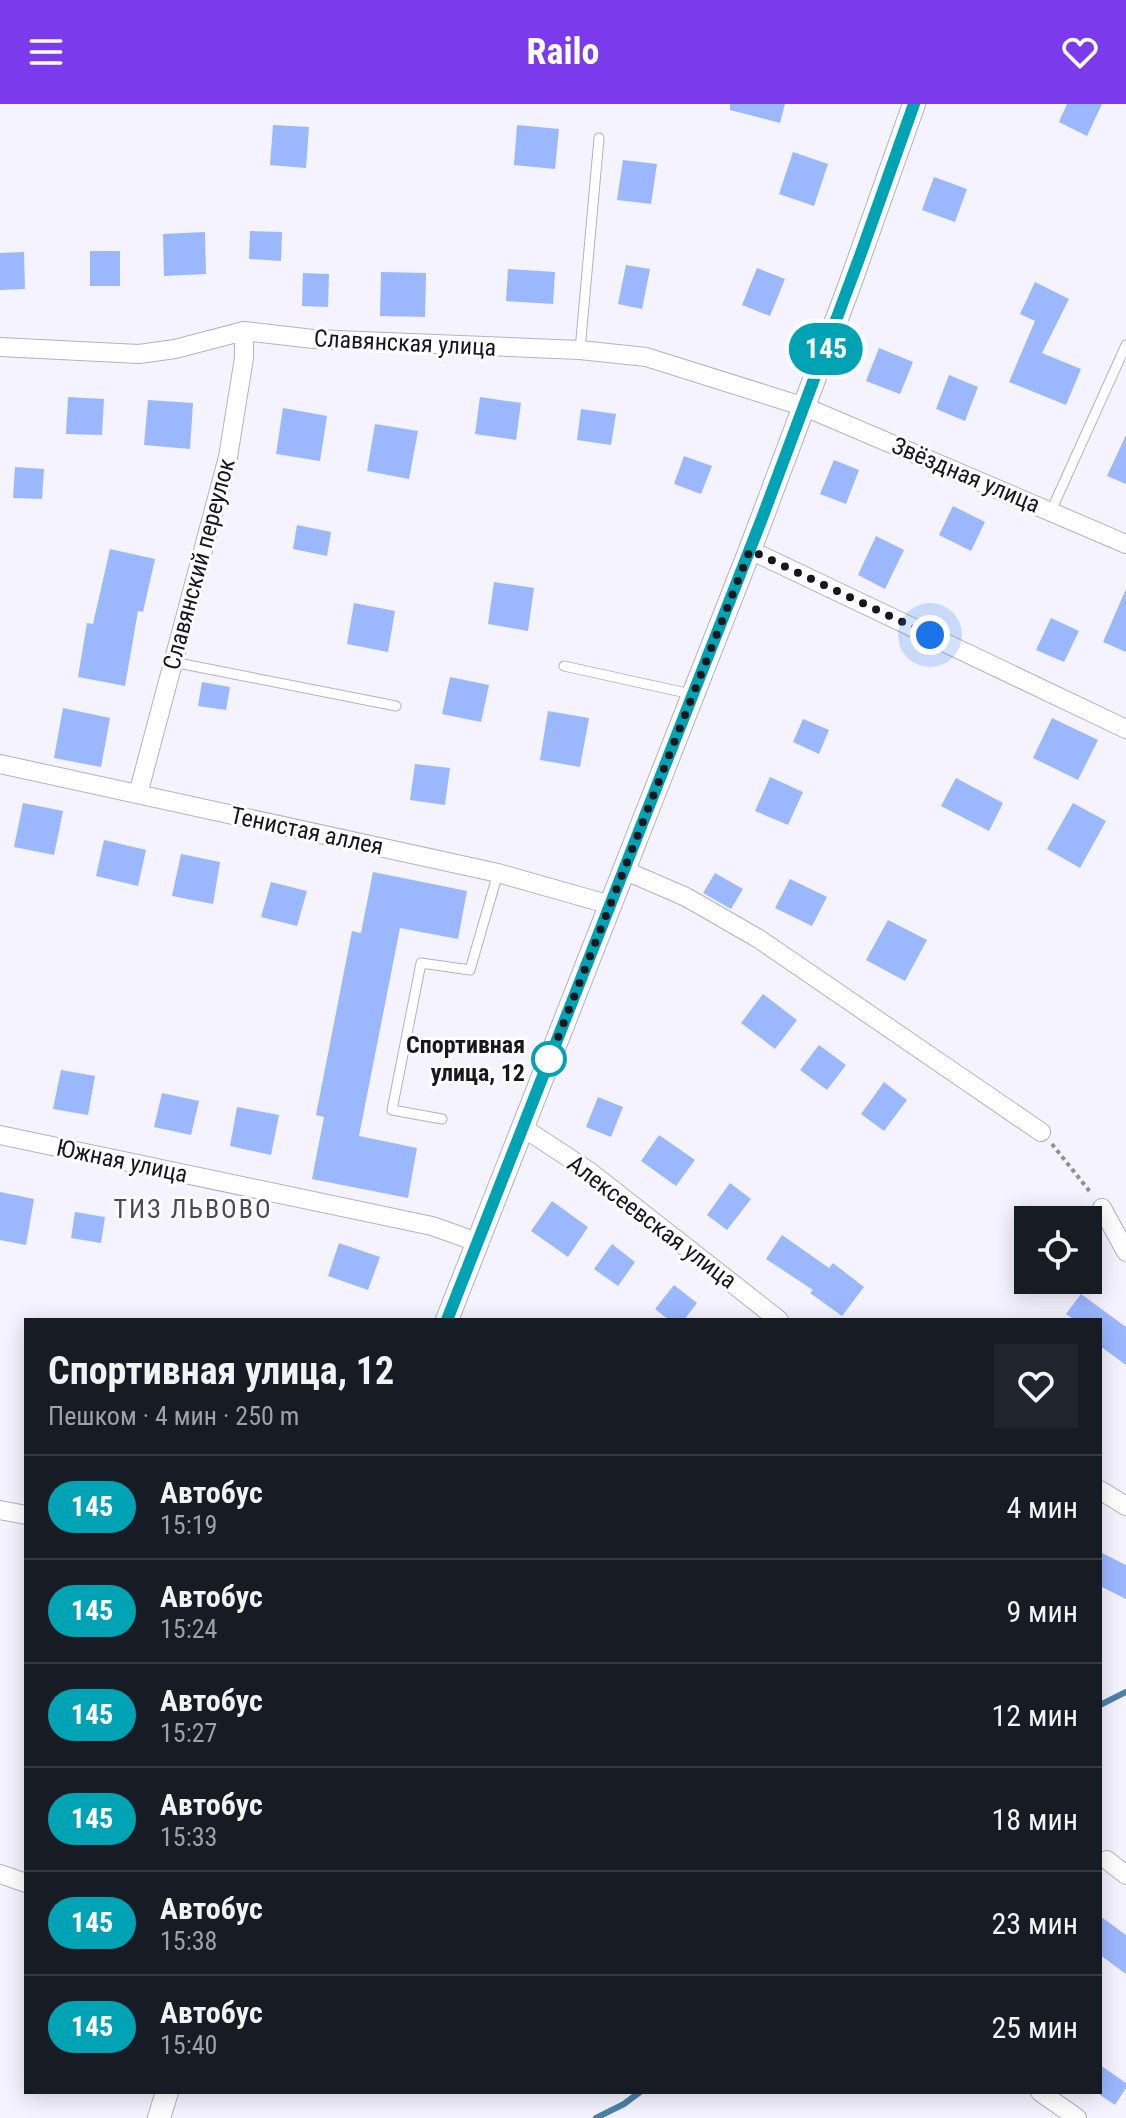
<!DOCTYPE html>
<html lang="ru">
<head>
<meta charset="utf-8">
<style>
  :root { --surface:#171b24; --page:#20242c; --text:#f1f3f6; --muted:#9ea1a6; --line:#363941; --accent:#7c3aed }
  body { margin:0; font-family:"Roboto Condensed",sans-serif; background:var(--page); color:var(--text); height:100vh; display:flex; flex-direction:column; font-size:30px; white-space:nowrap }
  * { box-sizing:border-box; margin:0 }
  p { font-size:26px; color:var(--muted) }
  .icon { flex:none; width:44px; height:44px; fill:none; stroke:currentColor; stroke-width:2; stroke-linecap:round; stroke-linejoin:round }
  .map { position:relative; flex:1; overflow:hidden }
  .sheet { position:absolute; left:24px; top:1214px; width:1078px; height:776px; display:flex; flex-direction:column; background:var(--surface); border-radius:0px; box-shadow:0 4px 20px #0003 }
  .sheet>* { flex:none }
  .badge { padding:0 16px; border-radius:26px; font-size:28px; line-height:52px }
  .tools { position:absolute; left:1014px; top:1102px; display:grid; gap:16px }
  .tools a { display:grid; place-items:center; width:88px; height:88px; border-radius:0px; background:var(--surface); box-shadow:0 4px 20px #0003; font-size:40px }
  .you { position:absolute; width:40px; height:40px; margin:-20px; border:6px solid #fff; border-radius:50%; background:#1a73e8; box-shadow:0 0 0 12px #1a73e833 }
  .map>.badge { position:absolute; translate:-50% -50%; box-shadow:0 0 0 4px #fff }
  .round { display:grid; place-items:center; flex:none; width:84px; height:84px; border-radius:0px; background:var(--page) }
  .summary { display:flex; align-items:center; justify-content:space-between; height:136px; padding:0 24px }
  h1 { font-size:38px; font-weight:700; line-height:60px }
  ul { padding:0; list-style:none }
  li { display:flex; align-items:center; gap:24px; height:104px; padding:0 24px; border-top:2px solid var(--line) }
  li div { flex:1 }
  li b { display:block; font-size:30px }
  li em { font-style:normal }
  li .badge { min-width:88px; font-weight:700; text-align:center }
  header { display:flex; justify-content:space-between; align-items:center; height:104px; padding:0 24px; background:var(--accent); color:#fff; font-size:36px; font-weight:700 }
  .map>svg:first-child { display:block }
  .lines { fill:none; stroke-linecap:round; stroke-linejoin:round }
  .stream { stroke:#4c81a7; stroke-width:6 }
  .building { fill:#9bb8ff }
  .service-casing { stroke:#b5b1c5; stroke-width:11 }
  .minor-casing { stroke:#b5b1c5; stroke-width:20 }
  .tertiary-casing { stroke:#b5b1c5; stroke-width:24 }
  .path { stroke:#908e98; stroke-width:4; stroke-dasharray:4 4; stroke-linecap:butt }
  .service { stroke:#fff; stroke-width:9 }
  .minor { stroke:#fff; stroke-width:18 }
  .tertiary { stroke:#fff; stroke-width:22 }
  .line-casing { stroke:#fff; stroke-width:18 }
  .line { stroke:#00a3b4; stroke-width:12 }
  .walk { stroke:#18171e; stroke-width:8; stroke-dasharray:0 14.4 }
  .stop-dot { fill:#fff; stroke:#00a3b4; stroke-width:4 }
  .labels { text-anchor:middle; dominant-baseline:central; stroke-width:6; stroke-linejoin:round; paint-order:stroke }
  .street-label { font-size:24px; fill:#18171e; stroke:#fff }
  .stop-label { font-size:24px; font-weight:bold; fill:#18171e; stroke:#fff; text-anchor:end }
  .neighbourhood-label { font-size:26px; letter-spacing:2px; fill:#4b4858; stroke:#fff }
</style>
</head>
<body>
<header><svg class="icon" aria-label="menu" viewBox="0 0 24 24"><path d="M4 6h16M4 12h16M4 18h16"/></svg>Railo<svg class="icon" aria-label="heart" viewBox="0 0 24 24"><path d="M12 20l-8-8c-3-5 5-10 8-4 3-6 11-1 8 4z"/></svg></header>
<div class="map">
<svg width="1126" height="2014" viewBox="0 0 1126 2014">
  <rect width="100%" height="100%" fill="#f5f3ff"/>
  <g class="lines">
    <path class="stream" d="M 1100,1601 L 1126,1588
      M 596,2014 L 624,2000 L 640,1988"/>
  </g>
  <path class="building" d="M 730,0 L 785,0 L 780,19 L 730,6 Z
    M 1067,0 L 1102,0 L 1087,32 L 1059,18 Z
    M 273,21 L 309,23 L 306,64 L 270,61 Z
    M 517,21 L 559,25 L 555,65 L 514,61 Z
    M 793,48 L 828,60 L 814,102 L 779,90 Z
    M 623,56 L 657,60 L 651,100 L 617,96 Z
    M 934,73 L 967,85 L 955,118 L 922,106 Z
    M 250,127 L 282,128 L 281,157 L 249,155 Z
    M 205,128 L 206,170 L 164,172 L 163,130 Z
    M 90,147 L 120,147 L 120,182 L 90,182 Z
    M 24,148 L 25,185 L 0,186 L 0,149 Z
    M 626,161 L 650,165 L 642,205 L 618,200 Z
    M 757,164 L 785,175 L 770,212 L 742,201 Z
    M 508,165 L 555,168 L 553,200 L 506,197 Z
    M 381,168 L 426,169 L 425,213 L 380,212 Z
    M 303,169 L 329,170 L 328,203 L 302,202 Z
    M 1035,178 L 1069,195 L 1042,249 L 1081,265 L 1066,301 L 1009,278 L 1035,217 L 1020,210 Z
    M 879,244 L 913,258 L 900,290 L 866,277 Z
    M 949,271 L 978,283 L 965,317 L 936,305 Z
    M 68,293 L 104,295 L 102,331 L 66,330 Z
    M 480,293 L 521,299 L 516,336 L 475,330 Z
    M 148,296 L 193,299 L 190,345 L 144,341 Z
    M 283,304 L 327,312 L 320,357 L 276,350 Z
    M 581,305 L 616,310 L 611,341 L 577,336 Z
    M 375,320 L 418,327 L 409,375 L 367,367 Z
    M 1126,331 L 1126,380 L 1107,372 Z
    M 684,352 L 712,362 L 701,390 L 674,380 Z
    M 834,356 L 859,366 L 846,400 L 820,390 Z
    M 15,363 L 44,365 L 42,395 L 13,394 Z
    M 953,402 L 985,418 L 971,447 L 939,431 Z
    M 297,421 L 331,428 L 327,452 L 293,445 Z
    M 876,432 L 904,446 L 885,485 L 858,471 Z
    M 110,445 L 155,455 L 143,508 L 138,507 L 125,582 L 78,573 L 87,519 L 93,520 Z
    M 494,478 L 534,484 L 528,527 L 488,520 Z
    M 1126,485 L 1126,548 L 1103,538 Z
    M 354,499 L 395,507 L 388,548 L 347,540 Z
    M 1051,514 L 1079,527 L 1064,558 L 1036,546 Z
    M 450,573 L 489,581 L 481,618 L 442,610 Z
    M 202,578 L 230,583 L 226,606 L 198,602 Z
    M 63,604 L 110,614 L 101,663 L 54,654 Z
    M 548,607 L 589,614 L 580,663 L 540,656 Z
    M 1052,614 L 1098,636 L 1078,676 L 1033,654 Z
    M 803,615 L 829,626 L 819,650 L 793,638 Z
    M 415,660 L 450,664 L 445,701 L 410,696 Z
    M 770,673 L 803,688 L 788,721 L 755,707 Z
    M 956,674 L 1003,699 L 989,727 L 941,702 Z
    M 23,699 L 63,707 L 54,751 L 14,743 Z
    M 1073,699 L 1106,717 L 1080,764 L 1047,745 Z
    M 104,736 L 146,746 L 138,782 L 96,772 Z
    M 181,750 L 220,758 L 213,800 L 172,792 Z
    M 373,768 L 467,787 L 458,835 L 400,824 L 359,1032 L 417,1044 L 408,1094 L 312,1075 L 324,1013 L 316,1011 L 352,827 L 361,829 Z
    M 715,769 L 743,785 L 731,805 L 703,789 Z
    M 790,775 L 827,793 L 812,822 L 775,804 Z
    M 271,778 L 307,787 L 297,822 L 261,813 Z
    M 888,816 L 927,836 L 905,877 L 866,856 Z
    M 763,890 L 797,916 L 775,945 L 741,919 Z
    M 819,941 L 846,961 L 827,986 L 800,966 Z
    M 61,966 L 95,972 L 88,1011 L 53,1005 Z
    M 884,978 L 907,996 L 884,1027 L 861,1010 Z
    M 162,989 L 199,997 L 191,1031 L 154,1023 Z
    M 598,993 L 623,1003 L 611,1033 L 586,1023 Z
    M 237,1003 L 279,1011 L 271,1051 L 230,1042 Z
    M 659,1031 L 695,1056 L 676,1082 L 641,1057 Z
    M 730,1079 L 751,1095 L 727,1126 L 707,1111 Z
    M 0,1088 L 34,1095 L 26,1141 L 0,1136 Z
    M 552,1097 L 588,1123 L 568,1153 L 531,1127 Z
    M 75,1108 L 105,1113 L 101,1139 L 71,1134 Z
    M 782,1131 L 829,1164 L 833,1159 L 864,1183 L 842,1212 L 810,1189 L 813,1186 L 766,1155 Z
    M 339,1139 L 380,1153 L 368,1186 L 328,1172 Z
    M 612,1140 L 635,1158 L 618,1182 L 594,1165 Z
    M 674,1181 L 697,1199 L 684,1216 L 669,1216 L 655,1205 Z
    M 1081,1190 L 1126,1223 L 1126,1261 L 1100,1242 L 1100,1216 L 1075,1216 L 1066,1210 Z
    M 1100,1448 L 1126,1461 L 1126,1495 L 1100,1482 Z
    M 1100,1812 L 1126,1831 L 1126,1870 L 1100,1851 Z
    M 1100,1961 L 1126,1979 L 1126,1984 L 1115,2001 L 1100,1991 Z"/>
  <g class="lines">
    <defs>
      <path id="service" d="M 580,246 L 599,34
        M 1051,407 L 1126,241
        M 173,558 L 396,602
        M 564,562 L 691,590
        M 442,1015 L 392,1006 L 421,859 L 470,866 L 498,769"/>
      <path id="minor" d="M 0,243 L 139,250 L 175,245 L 244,227 L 313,235 L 580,246 L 646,253 L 805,303 L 1126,440
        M 750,446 L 1126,625
        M 0,660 L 498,769 L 611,801
        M 138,690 L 228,353 L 244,254 L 244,227
        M 626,767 L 686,793 L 759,835 L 1041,1028
        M 522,1023 L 589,1067 L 779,1216
        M 0,1031 L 432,1122 L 477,1138
        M 1102,1104 L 1126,1148
        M 1100,1386 L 1126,1402
        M 0,1406 L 26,1411
        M 1107,1756 L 1126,1771
        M 0,1770 L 26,1779
        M 1040,1988 L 1077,2014"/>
      <path id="tertiary" d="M 447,1216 L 750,446 L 850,180 L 914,0
        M 159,2014 L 167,1988"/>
    </defs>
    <use href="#service" class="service-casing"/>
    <use href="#minor" class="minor-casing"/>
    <use href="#tertiary" class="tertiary-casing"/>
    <path class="path" d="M 1052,1040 L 1091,1089"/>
    <use href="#service" class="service"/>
    <use href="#minor" class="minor"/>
    <use href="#tertiary" class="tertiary"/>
  </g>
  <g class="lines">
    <defs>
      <path id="line" d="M 447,1216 L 761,417 L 860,152 L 914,0"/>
    </defs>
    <use href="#line" class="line-casing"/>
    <use href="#line" class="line"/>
    <path class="walk" d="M 549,955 L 546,964 L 750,446 L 930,531"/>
  </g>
  <circle class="stop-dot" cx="549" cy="955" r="16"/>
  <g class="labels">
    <g class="street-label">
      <text transform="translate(405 239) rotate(3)">Славянская улица</text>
      <text transform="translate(966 371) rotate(23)">Звёздная улица</text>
      <text transform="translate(199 460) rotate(-75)">Славянский переулок</text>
      <text transform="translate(307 727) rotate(12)">Тенистая аллея</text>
      <text transform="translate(122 1057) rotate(12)">Южная улица</text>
      <text transform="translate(652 1118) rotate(37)">Алексеевская улица</text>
    </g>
    <g class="stop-label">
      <text x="525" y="941">Спортивная<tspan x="525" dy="28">улица, 12</tspan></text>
    </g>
    <g class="neighbourhood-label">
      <text x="193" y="1105">ТИЗ ЛЬВОВО</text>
    </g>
  </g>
</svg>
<div class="tools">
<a><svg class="icon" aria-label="locate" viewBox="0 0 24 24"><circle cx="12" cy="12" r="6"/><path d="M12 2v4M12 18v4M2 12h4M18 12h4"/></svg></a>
</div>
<div class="you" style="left:930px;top:531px"></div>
<b class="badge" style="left:826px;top:245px;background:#00a3b4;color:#fff">145</b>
<section class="sheet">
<div class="summary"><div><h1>Спортивная улица, 12</h1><p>Пешком · 4 мин · 250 m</p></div><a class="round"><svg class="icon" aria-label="heart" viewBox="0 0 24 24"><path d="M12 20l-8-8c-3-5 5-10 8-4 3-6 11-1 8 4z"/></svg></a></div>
<ul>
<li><span class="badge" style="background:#00a3b4;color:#fff">145</span><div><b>Автобус</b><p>15:19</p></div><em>4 мин</em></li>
<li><span class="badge" style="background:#00a3b4;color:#fff">145</span><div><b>Автобус</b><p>15:24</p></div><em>9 мин</em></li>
<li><span class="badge" style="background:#00a3b4;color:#fff">145</span><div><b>Автобус</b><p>15:27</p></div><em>12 мин</em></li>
<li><span class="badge" style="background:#00a3b4;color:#fff">145</span><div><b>Автобус</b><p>15:33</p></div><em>18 мин</em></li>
<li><span class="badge" style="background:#00a3b4;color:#fff">145</span><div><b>Автобус</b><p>15:38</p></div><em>23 мин</em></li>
<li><span class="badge" style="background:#00a3b4;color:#fff">145</span><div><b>Автобус</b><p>15:40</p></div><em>25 мин</em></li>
</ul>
</section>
</div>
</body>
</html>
